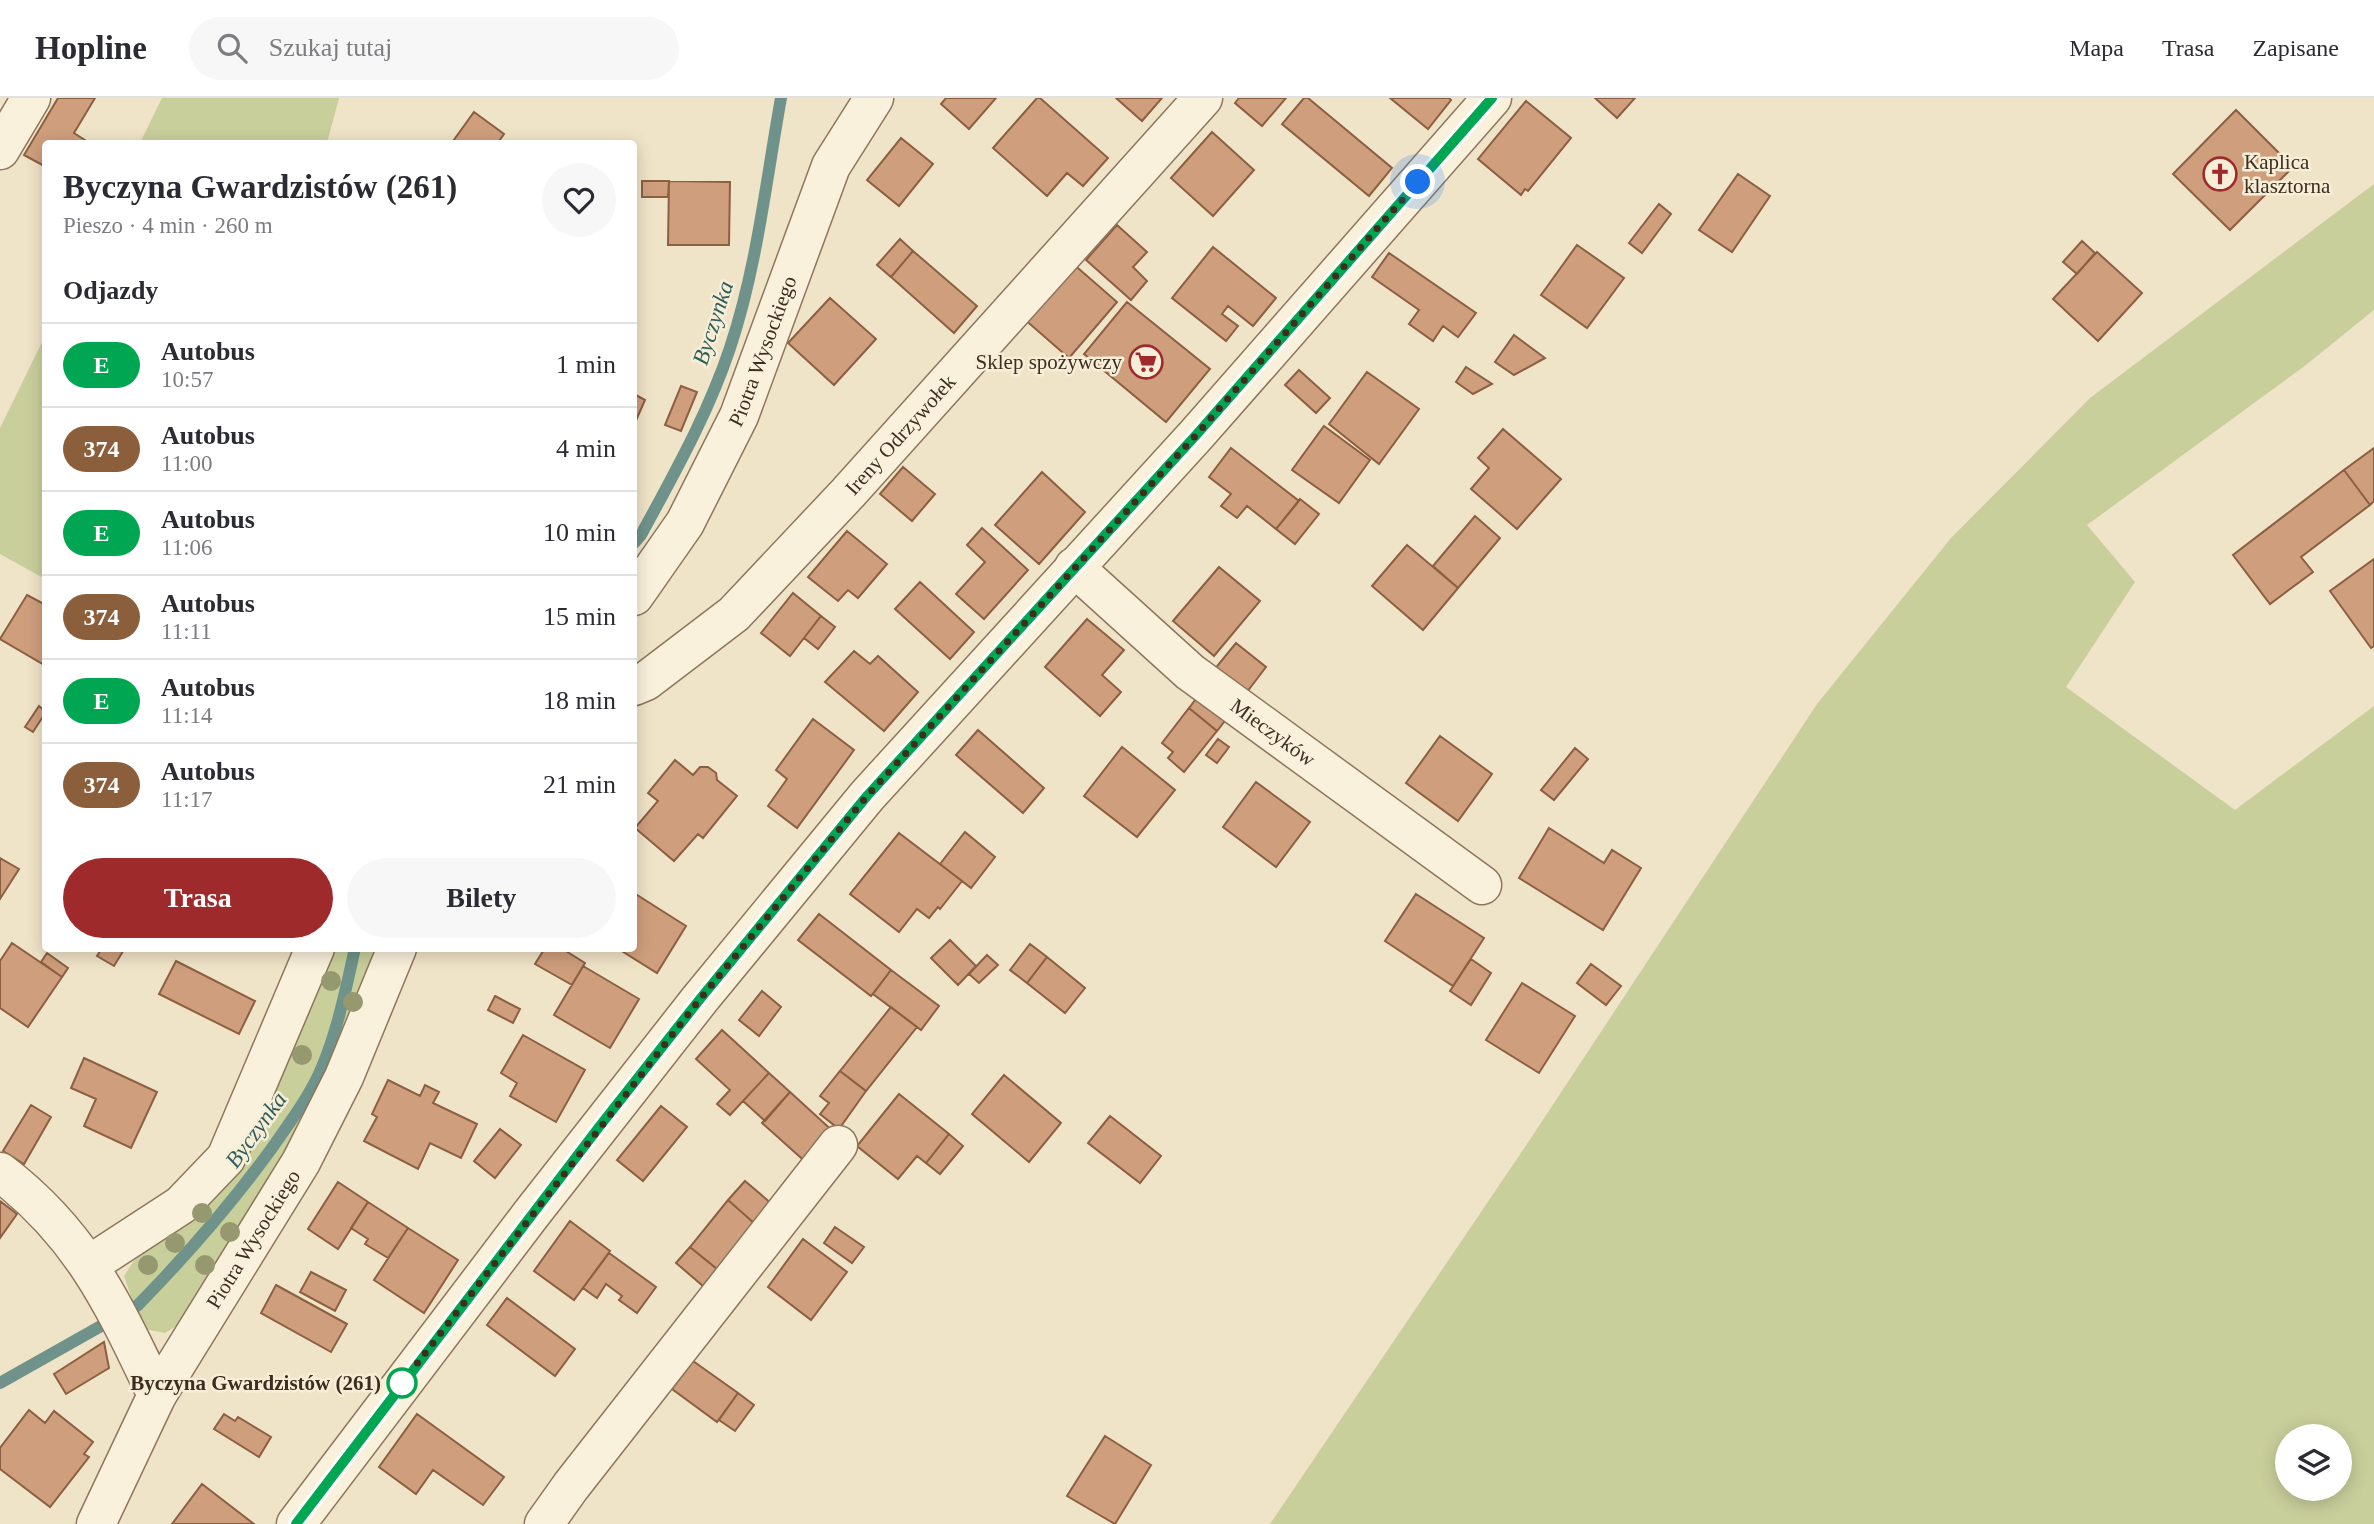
<!DOCTYPE html>
<html lang="pl">
<head>
<meta charset="utf-8">
<style>
  :root { --surface:#fff; --page:#f7f7f7; --text:#2b2b33; --muted:#7c7c81; --line:#e1e1e2; --accent:#9e2a2b }
  body { margin:0; font-family:Georgia,serif; background:var(--page); color:var(--text); height:100vh; display:flex; flex-direction:column; font-size:26px; white-space:nowrap }
  * { box-sizing:border-box; margin:0 }
  p { font-size:23px; color:var(--muted) }
  .icon { flex:none; width:38px; height:38px; fill:none; stroke:currentColor; stroke-width:2; stroke-linecap:round; stroke-linejoin:round }
  .map { position:relative; flex:1; overflow:hidden }
  .details { position:absolute; left:42px; top:42px; width:595px; height:812px; display:flex; flex-direction:column; background:var(--surface); border-radius:7px; box-shadow:0 4px 18px #0003 }
  .details>* { flex:none }
  .badge { padding:0 14px; border-radius:23px; font-size:24px; line-height:46px }
  .fabs { position:absolute; left:2275px; top:1326px; display:grid; gap:14px }
  .fabs a { display:grid; place-items:center; width:77px; height:77px; border-radius:50%; background:var(--surface); box-shadow:0 4px 18px #0003; font-size:35px }
  .you { position:absolute; width:35px; height:35px; margin:-18px; border:5px solid #fff; border-radius:50%; background:#1a73e8; box-shadow:0 0 0 10px #1a73e833 }
  .map>.badge { position:absolute; translate:-50% -50%; box-shadow:0 0 0 4px #fff }
  h2 { padding:0 21px; font-size:26px; line-height:63px }
  .round { display:grid; place-items:center; flex:none; width:74px; height:74px; border-radius:37px; background:var(--page) }
  .head { display:flex; align-items:center; justify-content:space-between; height:119px; padding:0 21px }
  h1 { font-size:33px; font-weight:600; line-height:52px }
  .primary-button { display:flex; gap:14px; margin-top:auto; padding:14px 21px }
  .primary-button a { flex:1; height:80px; border-radius:42px; background:var(--accent); color:#fff; font-size:28px; font-weight:600; line-height:80px; text-align:center }
  .primary-button a+a { background:var(--page); color:var(--text) }
  ul { padding:0; list-style:none }
  li { display:flex; align-items:center; gap:21px; height:84px; padding:0 21px; border-top:2px solid var(--line) }
  li div { flex:1 }
  li b { display:block; font-size:26px }
  li em { font-style:normal }
  li .badge { min-width:77px; font-weight:700; text-align:center }
  header { display:flex; align-items:center; gap:42px; box-sizing:border-box; height:98px; padding:0 35px; background:var(--surface); border-bottom:2px solid var(--line) }
  header strong { font-size:33px }
  nav { display:flex; gap:38px; margin-inline-start:auto; font-size:24px }
  .search { width:490px; height:63px; background:var(--page); display:flex; align-items:center; gap:18px; box-sizing:border-box; padding:0 24px; border-radius:38px; color:var(--muted); font-size:26px }
  .map>svg:first-child { display:block }
  .green { fill:#c9cf9b; fill-rule:evenodd }
  .lines { fill:none; stroke-linecap:round; stroke-linejoin:round }
  .stream { stroke:#6f938a; stroke-width:12 }
  .building { fill:#cf9f7d; stroke:#8d5f41; stroke-width:2 }
  .minor-casing { stroke:#8d765c; stroke-width:41 }
  .minor { stroke:#faf1dc; stroke-width:38 }
  .tree { fill:#96986f }
  .line-casing { stroke:#fff; stroke-width:16 }
  .line { stroke:#00a651; stroke-width:10 }
  .walk { stroke:#3d2e20; stroke-width:7; stroke-dasharray:0 12.6 }
  .stop-dot { fill:#fff; stroke:#00a651; stroke-width:3.5 }
  .labels { text-anchor:middle; dominant-baseline:central; stroke-width:5; stroke-linejoin:round; paint-order:stroke }
  .poi-label { font-size:21px; fill:#3d2e20; stroke:#f7eed8; text-anchor:start }
  .street-label { font-size:21px; fill:#3d2e20; stroke:#f7eed8 }
  .stop-label { font-size:21px; font-weight:bold; fill:#3d2e20; stroke:#f7eed8; text-anchor:end }
  .water-label { font-size:23px; font-style:italic; fill:#2f5d5a; stroke:#f7eed8 }
</style>
</head>
<body>
<header>
<strong>Hopline</strong>
<div class="search"><svg class="icon" aria-label="search" viewBox="0 0 24 24"><circle cx="10" cy="10" r="6"/><path d="M15 15l6 6"/></svg>Szukaj tutaj</div>
<nav><a>Mapa</a><a>Trasa</a><a>Zapisane</a></nav>
</header>
<div class="map">
<svg width="2374" height="1426" viewBox="0 0 2374 1426">
  <rect width="100%" height="100%" fill="#f0e4c8"/>
  <path class="green" d="M 162,0 L 339,0 L 327,45 L 140,45 Z
    M 2374,86 L 2374,212 L 2306,267 L 2087,427 L 2135,484 L 2066,589 L 2235,712 L 2374,608 L 2374,1426 L 1270,1426 L 1527,1046 L 1817,606 L 1951,440 L 2090,300 ZM 2287,1339 L 2340,1339 L 2340,1391 L 2287,1391 Z
    M 45,238 L 45,481 L 0,456 L 0,330 Z
    M 329,851 L 381,851 L 293,1056 L 181,1225 L 165,1235 L 149,1232 L 140,1225 L 124,1178 L 133,1164 L 243,1060 Z"/>
  <g class="lines">
    <path class="stream" d="M 634,445 L 641,437 C 674,376 708,316 730,250 C 757,169 766,83 781,0
      M 137,1208 C 187,1157 230,1108 272,1050 C 290,1024 310,998 322,969 C 338,931 346,890 355,850
      M 0,1285 L 101,1228"/>
  </g>
  <path class="building" d="M 58,0 L 95,0 L 74,35 L 91,46 L 46,46 L 46,69 L 24,57 Z
    M 946,0 L 996,0 L 969,31 L 941,6 Z
    M 1037,0 L 1040,0 L 1108,60 L 1083,88 L 1067,75 L 1047,98 L 993,50 Z
    M 1116,0 L 1162,0 L 1142,23 Z
    M 1239,0 L 1286,0 L 1262,28 L 1235,5 Z
    M 1304,0 L 1308,0 L 1392,70 L 1369,98 L 1282,26 Z
    M 1390,0 L 1449,0 L 1451,2 L 1428,31 Z
    M 1595,0 L 1635,0 L 1617,20 Z
    M 1526,3 L 1571,40 L 1528,93 L 1525,91 L 1521,97 L 1478,61 Z
    M 2236,12 L 2293,69 L 2230,132 L 2173,76 Z
    M 474,14 L 504,36 L 497,46 L 451,46 Z
    M 1212,34 L 1254,72 L 1213,118 L 1171,80 Z
    M 901,40 L 933,66 L 899,108 L 867,82 Z
    M 1738,76 L 1770,98 L 1732,154 L 1699,132 Z
    M 642,83 L 669,83 L 668,99 L 642,99 Z
    M 669,83 L 730,84 L 729,147 L 668,147 Z
    M 1659,106 L 1671,116 L 1642,155 L 1629,145 Z
    M 1117,127 L 1147,154 L 1133,169 L 1147,183 L 1131,202 L 1086,162 Z
    M 900,141 L 913,153 L 891,179 L 877,167 Z
    M 2082,143 L 2095,155 L 2077,176 L 2063,164 Z
    M 1577,147 L 1624,180 L 1587,230 L 1541,197 Z
    M 1213,149 L 1276,200 L 1253,228 L 1228,208 L 1222,216 L 1238,228 L 1226,243 L 1172,200 Z
    M 913,153 L 977,208 L 954,235 L 891,179 Z
    M 2097,154 L 2142,195 L 2098,243 L 2053,201 Z
    M 1389,155 L 1476,215 L 1458,239 L 1443,228 L 1433,243 L 1409,226 L 1419,212 L 1372,179 Z
    M 1071,164 L 1117,204 L 1069,260 L 1023,220 Z
    M 830,200 L 876,241 L 834,287 L 788,245 Z
    M 1127,204 L 1210,271 L 1166,324 L 1084,256 Z
    M 1514,237 L 1545,260 L 1514,277 L 1495,264 Z
    M 1466,269 L 1492,286 L 1473,296 L 1456,284 Z
    M 1299,272 L 1330,300 L 1316,315 L 1285,287 Z
    M 1367,274 L 1419,311 L 1379,366 L 1329,326 Z
    M 681,288 L 697,294 L 681,333 L 665,327 Z
    M 634,296 L 645,302 L 634,327 Z
    M 1324,328 L 1370,362 L 1339,405 L 1292,372 Z
    M 1503,331 L 1561,381 L 1517,431 L 1471,391 L 1489,370 L 1478,360 Z
    M 1231,350 L 1299,403 L 1276,431 L 1247,408 L 1237,420 L 1221,408 L 1231,396 L 1209,379 Z
    M 2374,350 L 2374,403 L 2370,407 L 2344,372 Z
    M 903,369 L 935,396 L 912,423 L 880,396 Z
    M 2344,372 L 2370,407 L 2301,459 L 2313,474 L 2270,506 L 2233,457 Z
    M 1042,374 L 1085,414 L 1039,466 L 995,427 Z
    M 1300,401 L 1319,416 L 1295,446 L 1276,431 Z
    M 1475,418 L 1500,440 L 1458,490 L 1433,468 Z
    M 982,430 L 1028,472 L 984,521 L 956,496 L 985,464 L 967,447 Z
    M 847,433 L 887,466 L 858,500 L 848,492 L 838,503 L 808,479 Z
    M 1407,447 L 1458,490 L 1423,532 L 1372,488 Z
    M 2374,461 L 2374,548 L 2371,550 L 2330,493 Z
    M 1219,469 L 1260,503 L 1214,558 L 1173,523 Z
    M 920,484 L 974,534 L 950,561 L 895,511 Z
    M 793,495 L 821,518 L 790,558 L 761,535 Z
    M 27,497 L 46,507 L 46,568 L 0,541 Z
    M 821,518 L 835,529 L 818,551 L 804,540 Z
    M 1087,521 L 1124,552 L 1102,577 L 1121,594 L 1100,618 L 1045,569 Z
    M 1236,545 L 1266,569 L 1240,603 L 1209,578 Z
    M 854,553 L 870,566 L 878,558 L 918,594 L 884,633 L 825,584 Z
    M 1199,597 L 1228,619 L 1217,633 L 1189,610 Z
    M 39,608 L 46,614 L 33,634 L 25,629 Z
    M 1189,610 L 1217,633 L 1184,674 L 1168,660 L 1173,654 L 1162,645 Z
    M 813,621 L 854,652 L 797,730 L 768,708 L 787,681 L 776,672 Z
    M 978,632 L 1044,690 L 1023,715 L 956,657 Z
    M 1440,638 L 1492,676 L 1458,723 L 1406,685 Z
    M 1218,641 L 1229,649 L 1217,665 L 1206,657 Z
    M 1122,649 L 1175,692 L 1137,739 L 1084,698 Z
    M 1575,650 L 1588,661 L 1554,702 L 1541,692 Z
    M 675,662 L 693,677 L 700,669 L 708,669 L 716,675 L 717,682 L 737,698 L 703,740 L 698,736 L 674,763 L 635,730 L 658,703 L 648,695 Z
    M 1256,684 L 1310,724 L 1276,769 L 1223,729 Z
    M 1549,730 L 1604,765 L 1612,752 L 1641,770 L 1603,832 L 1519,780 Z
    M 965,734 L 995,759 L 971,790 L 940,766 Z
    M 899,735 L 962,783 L 940,811 L 938,809 L 929,820 L 917,811 L 899,834 L 850,796 Z
    M 0,760 L 19,771 L 0,801 Z
    M 634,795 L 686,828 L 657,875 L 617,850 L 634,850 Z
    M 1416,796 L 1484,840 L 1453,888 L 1385,843 Z
    M 819,816 L 891,872 L 871,898 L 798,842 Z
    M 950,842 L 976,868 L 958,887 L 931,860 Z
    M 12,845 L 62,879 L 28,929 L 0,910 L 0,863 Z
    M 1030,846 L 1047,859 L 1027,885 L 1010,872 Z
    M 102,850 L 125,850 L 114,868 L 97,858 Z
    M 545,850 L 561,850 L 585,865 L 572,887 L 535,866 Z
    M 47,855 L 68,870 L 62,879 L 41,864 Z
    M 987,857 L 998,867 L 979,885 L 969,876 Z
    M 1047,859 L 1085,890 L 1065,915 L 1027,885 Z
    M 1471,861 L 1491,875 L 1471,907 L 1450,893 Z
    M 176,863 L 255,903 L 239,936 L 159,896 Z
    M 1591,866 L 1621,888 L 1606,907 L 1577,885 Z
    M 583,868 L 639,901 L 610,950 L 554,917 Z
    M 891,872 L 939,908 L 921,932 L 873,896 Z
    M 1522,885 L 1575,918 L 1539,975 L 1486,942 Z
    M 762,893 L 781,909 L 759,938 L 739,922 Z
    M 495,898 L 520,911 L 513,925 L 488,912 Z
    M 891,909 L 917,929 L 866,993 L 840,973 Z
    M 722,932 L 769,975 L 730,1017 L 717,1006 L 730,992 L 696,961 Z
    M 523,937 L 585,972 L 556,1024 L 510,998 L 517,985 L 501,975 Z
    M 84,960 L 157,994 L 131,1050 L 84,1028 L 96,1001 L 71,990 Z
    M 840,973 L 866,993 L 839,1031 L 820,1016 L 829,1005 L 820,998 Z
    M 769,975 L 790,994 L 765,1023 L 743,1003 Z
    M 1004,977 L 1061,1025 L 1029,1064 L 972,1016 Z
    M 388,982 L 420,998 L 425,987 L 439,994 L 433,1005 L 477,1026 L 461,1060 L 430,1045 L 418,1071 L 364,1043 L 377,1019 L 372,1016 Z
    M 790,994 L 836,1036 L 809,1067 L 762,1025 Z
    M 899,996 L 949,1036 L 926,1065 L 917,1058 L 898,1081 L 857,1048 Z
    M 31,1007 L 51,1019 L 24,1066 L 3,1053 Z
    M 661,1008 L 687,1029 L 643,1083 L 617,1062 Z
    M 1110,1018 L 1161,1058 L 1140,1085 L 1088,1045 Z
    M 500,1031 L 521,1047 L 495,1080 L 474,1063 Z
    M 949,1036 L 963,1048 L 940,1076 L 926,1065 Z
    M 745,1083 L 772,1106 L 755,1126 L 728,1102 Z
    M 338,1084 L 368,1104 L 338,1151 L 308,1131 Z
    M 728,1102 L 755,1126 L 717,1171 L 690,1149 Z
    M 0,1103 L 17,1116 L 0,1140 Z
    M 368,1104 L 408,1130 L 388,1160 L 365,1146 L 368,1141 L 351,1130 Z
    M 570,1123 L 610,1153 L 574,1202 L 534,1173 Z
    M 835,1129 L 864,1149 L 852,1165 L 824,1145 Z
    M 408,1130 L 458,1162 L 424,1215 L 374,1182 Z
    M 803,1141 L 847,1174 L 811,1222 L 768,1189 Z
    M 690,1149 L 717,1171 L 703,1188 L 676,1165 Z
    M 609,1155 L 656,1189 L 637,1215 L 619,1202 L 622,1198 L 606,1186 L 597,1200 L 583,1190 Z
    M 311,1174 L 346,1192 L 335,1213 L 300,1194 Z
    M 276,1187 L 347,1226 L 331,1254 L 261,1215 Z
    M 507,1200 L 575,1251 L 555,1278 L 487,1227 Z
    M 104,1244 L 109,1270 L 66,1296 L 54,1276 Z
    M 693,1263 L 738,1295 L 717,1324 L 672,1291 Z
    M 738,1295 L 754,1307 L 735,1333 L 719,1322 Z
    M 29,1312 L 45,1325 L 54,1313 L 93,1344 L 84,1356 L 89,1359 L 50,1409 L 0,1371 L 0,1350 Z
    M 224,1316 L 235,1323 L 238,1319 L 271,1339 L 259,1359 L 214,1331 Z
    M 417,1316 L 504,1379 L 483,1407 L 433,1372 L 416,1396 L 379,1369 Z
    M 1105,1338 L 1151,1367 L 1115,1426 L 1067,1398 Z
    M 202,1386 L 254,1426 L 172,1426 Z"/>
  <g class="lines">
    <defs>
      <g id="minor">
        <path d="M 0,52 L 31,0"/>
        <path id="s1" d="M 1074,469 L 1190,574 L 1482,787"/>
        <path id="s2" d="M 634,498 L 685,425 L 739,318 L 831,68 L 874,0"/>
        <path id="s3" d="M 634,588 L 646,583 L 734,516 L 848,395 L 1203,0"/>
        <path d="M 0,1074 C 82,1136 114,1207 157,1297"/>
        <path d="M 89,1167 L 181,1107 L 226,1060 L 315,850"/>
        <path id="s4" d="M 96,1426 L 157,1297 L 301,1064 L 344,979 L 397,850"/>
        <path d="M 296,1426 L 532,1115 L 700,901 L 867,698 L 1197,336 L 1492,0"/>
        <path d="M 544,1426 L 571,1388 L 838,1047"/>
      </g>
    </defs>
    <use href="#minor" class="minor-casing"/>
    <use href="#minor" class="minor"/>
  </g>
  <g class="tree">
    <circle cx="331" cy="883" r="10"/>
    <circle cx="353" cy="904" r="10"/>
    <circle cx="302" cy="957" r="10"/>
    <circle cx="202" cy="1115" r="10"/>
    <circle cx="230" cy="1134" r="10"/>
    <circle cx="175" cy="1145" r="10"/>
    <circle cx="148" cy="1167" r="10"/>
    <circle cx="205" cy="1167" r="10"/>
  </g>
  <g class="lines">
    <defs>
      <path id="line" d="M 296,1426 L 599,1029 L 700,901 L 867,698 L 1197,336 L 1492,0"/>
    </defs>
    <use href="#line" class="line-casing"/>
    <use href="#line" class="line"/>
    <path class="walk" d="M 402,1285 L 700,901 L 867,698 L 1197,336 L 1418,84"/>
  </g>
  <defs>
    <symbol id="church-ring" viewBox="-11 -11 22 22"><circle r="9.5" fill="#f7eed8" stroke="#9e2a2b" stroke-width="1.5"/><path d="M-1.2-6h2.4v3.5h3.3v2.4h-3.3V6h-2.4V-.1h-3.3v-2.4h3.3Z" fill="#9e2a2b"/></symbol>
    <symbol id="supermarket-ring" viewBox="-11 -11 22 22"><circle r="9.5" fill="#f7eed8" stroke="#9e2a2b" stroke-width="1.5"/><path d="M-6-5.5h2.5l.6 2H6L4.5 2H-2.5L-4.4-4H-6ZM-1.5 3.2a1.3 1.3 0 1 0 .1 0ZM3 3.2a1.3 1.3 0 1 0 .1 0Z" fill="#9e2a2b"/></symbol>
  </defs>
  <g fill-rule="evenodd">
    <use href="#church-ring" x="2201" y="57" width="38" height="38"/>
    <use href="#supermarket-ring" x="1127" y="245" width="38" height="38"/>
  </g>
  <circle class="stop-dot" cx="402" cy="1285" r="14"/>
  <g class="labels">
    <g class="poi-label">
      <text x="2244" y="64">Kaplica<tspan x="2244" dy="24">klasztorna</tspan></text>
      <text x="1122" y="264" text-anchor="end">Sklep spożywczy</text>
    </g>
    <g class="street-label">
      <text stroke="none"><textPath href="#s2" startOffset="278">Piotra Wysockiego</textPath></text>
      <text stroke="none"><textPath href="#s3" startOffset="368">Ireny Odrzywołek</textPath></text>
      <text stroke="none"><textPath href="#s1" startOffset="259">Mieczyków</textPath></text>
      <text stroke="none"><textPath href="#s4" startOffset="326">Piotra Wysockiego</textPath></text>
    </g>
    <g class="stop-label">
      <text x="381" y="1285">Byczyna Gwardzistów (261)</text>
    </g>
    <g class="water-label">
      <text transform="translate(713 225) rotate(-72)">Byczynka</text>
      <text transform="translate(256 1032) rotate(-54)">Byczynka</text>
    </g>
  </g>
</svg>
<div class="fabs">
<a><svg class="icon" aria-label="layers" viewBox="0 0 24 24"><path d="M12 4l9 5-9 5-9-5zM3 14l9 5 9-5"/></svg></a>
</div>
<div class="you" style="left:1418px;top:84px"></div>
<section class="details">
<div class="head"><div><h1>Byczyna Gwardzistów (261)</h1><p>Pieszo · 4 min · 260 m</p></div><a class="round"><svg class="icon" aria-label="heart" viewBox="0 0 24 24"><path d="M12 20l-8-8c-3-5 5-10 8-4 3-6 11-1 8 4z"/></svg></a></div>
<h2>Odjazdy</h2>
<ul>
<li><span class="badge" style="background:#00a651;color:#fff">E</span><div><b>Autobus</b><p>10:57</p></div><em>1 min</em></li>
<li><span class="badge" style="background:#8b5e3c;color:#fff">374</span><div><b>Autobus</b><p>11:00</p></div><em>4 min</em></li>
<li><span class="badge" style="background:#00a651;color:#fff">E</span><div><b>Autobus</b><p>11:06</p></div><em>10 min</em></li>
<li><span class="badge" style="background:#8b5e3c;color:#fff">374</span><div><b>Autobus</b><p>11:11</p></div><em>15 min</em></li>
<li><span class="badge" style="background:#00a651;color:#fff">E</span><div><b>Autobus</b><p>11:14</p></div><em>18 min</em></li>
<li><span class="badge" style="background:#8b5e3c;color:#fff">374</span><div><b>Autobus</b><p>11:17</p></div><em>21 min</em></li>
</ul>
<div class="primary-button"><a>Trasa</a><a>Bilety</a></div>
</section>
</div>
</body>
</html>
